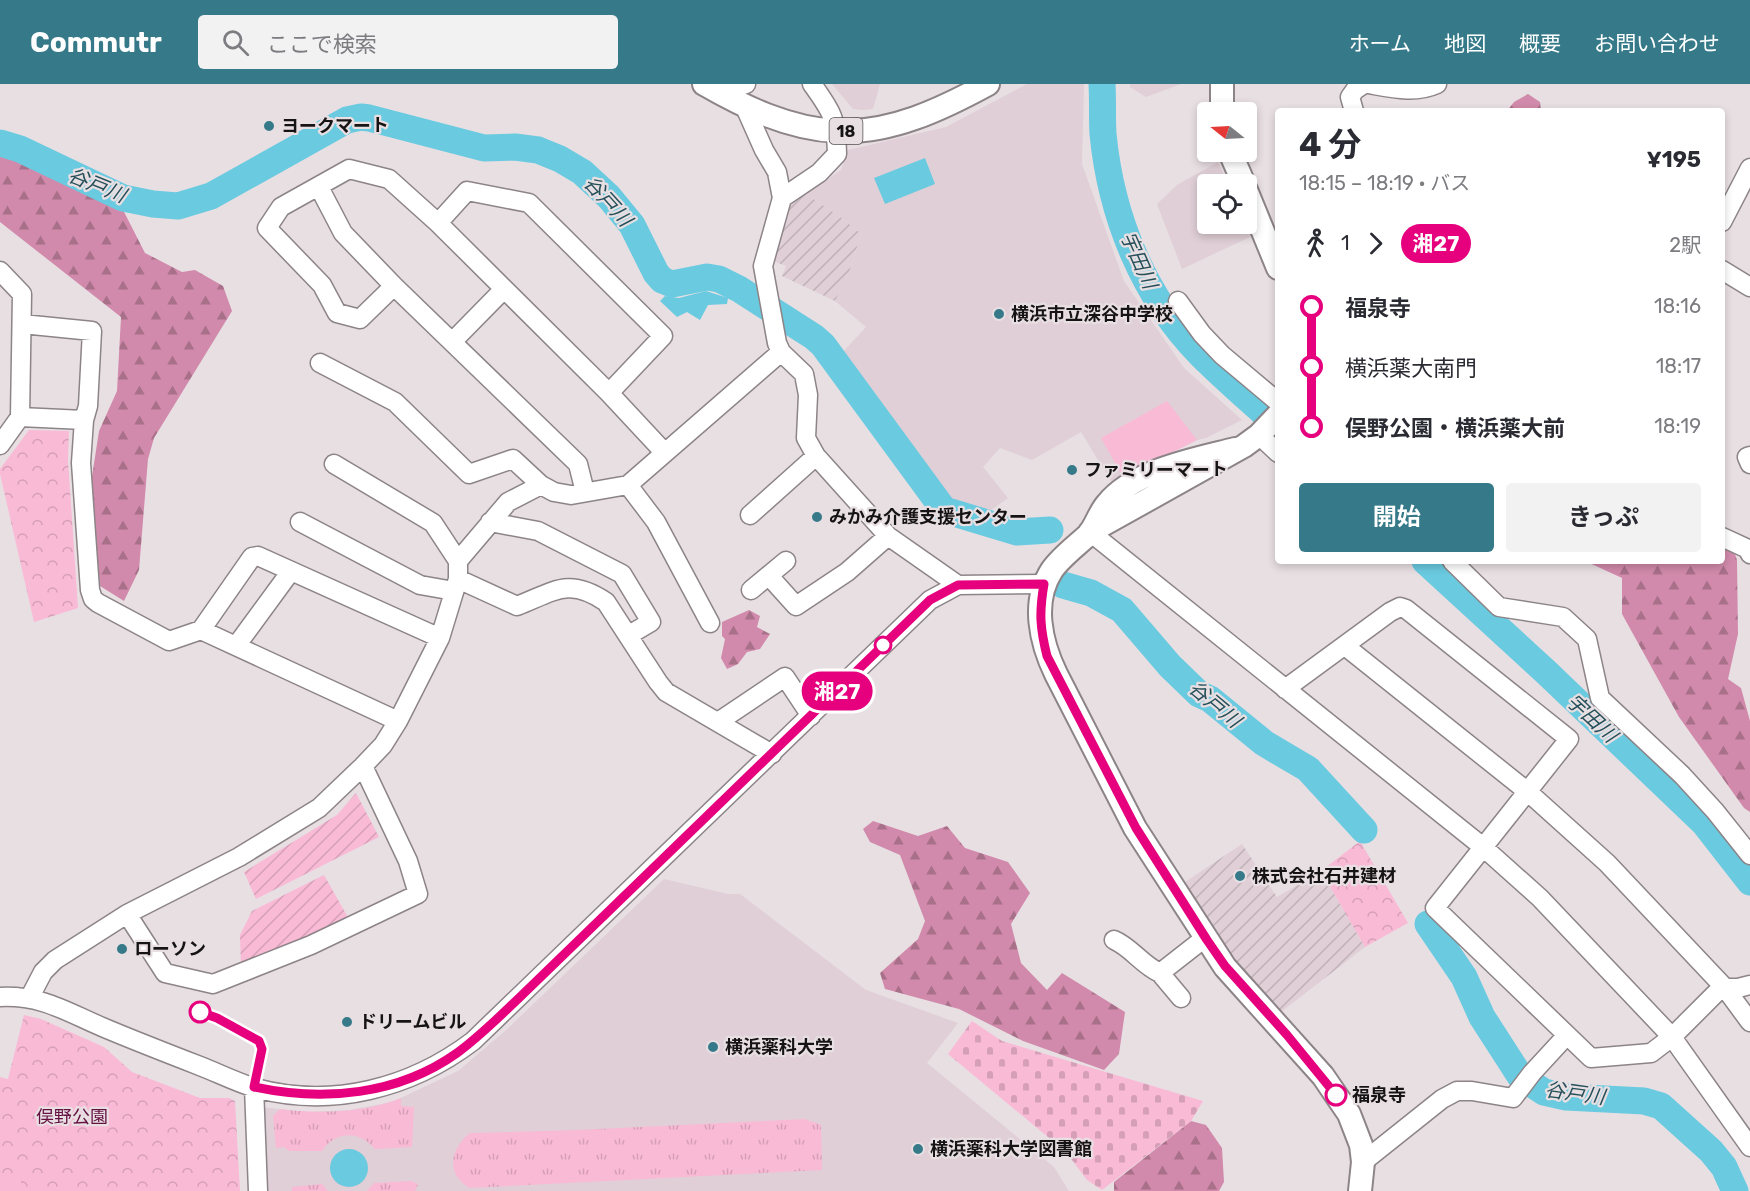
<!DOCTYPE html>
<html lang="ja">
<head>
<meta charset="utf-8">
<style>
  :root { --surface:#fff; --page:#f2f2f3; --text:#2b2b33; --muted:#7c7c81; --accent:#367a89 }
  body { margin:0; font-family:Rubik,"Noto Sans JP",sans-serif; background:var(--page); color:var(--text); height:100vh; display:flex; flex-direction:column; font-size:22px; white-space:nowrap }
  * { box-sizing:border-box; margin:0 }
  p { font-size:20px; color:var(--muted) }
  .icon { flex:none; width:33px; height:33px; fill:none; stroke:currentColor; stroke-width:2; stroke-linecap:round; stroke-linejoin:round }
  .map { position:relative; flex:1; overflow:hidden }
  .side { position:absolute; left:1275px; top:24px; width:450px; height:456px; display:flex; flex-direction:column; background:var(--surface); border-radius:6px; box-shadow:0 3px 9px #0003 }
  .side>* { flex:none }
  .badge { padding:0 12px; border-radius:20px; font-size:21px; line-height:39px }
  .needle { width:39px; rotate:288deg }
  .fabs { position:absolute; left:1197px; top:18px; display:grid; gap:12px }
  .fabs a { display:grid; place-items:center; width:60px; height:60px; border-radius:6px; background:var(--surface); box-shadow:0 3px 9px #0003; font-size:30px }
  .map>.badge { position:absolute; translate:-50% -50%; box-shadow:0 0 0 3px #fff }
  .legs { display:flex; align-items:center; gap:9px; height:66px; padding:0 24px; font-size:20px }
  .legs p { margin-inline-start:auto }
  .head { display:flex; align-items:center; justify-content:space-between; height:102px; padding:0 24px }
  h1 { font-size:33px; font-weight:700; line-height:45px }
  .button { display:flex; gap:12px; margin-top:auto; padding:12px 24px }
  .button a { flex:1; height:69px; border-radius:6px; background:var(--accent); color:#fff; font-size:24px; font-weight:700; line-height:69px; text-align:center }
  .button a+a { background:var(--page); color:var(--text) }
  ul { padding:0 24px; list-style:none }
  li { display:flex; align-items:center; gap:21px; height:60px; font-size:22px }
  li i { display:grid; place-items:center; width:9px; height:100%; margin:0 8px; background:currentColor }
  li i::after { content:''; width:15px; height:15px; margin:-8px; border:4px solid; border-radius:50%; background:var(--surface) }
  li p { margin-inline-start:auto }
  li:first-child i { background:linear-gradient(#0000 50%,currentColor 0) }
  li:last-child i { background:linear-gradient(currentColor 50%,#0000 0) }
  header { display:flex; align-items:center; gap:36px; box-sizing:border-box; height:84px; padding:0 30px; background:var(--accent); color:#fff }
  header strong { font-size:28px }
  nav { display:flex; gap:33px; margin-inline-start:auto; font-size:21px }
  .search { width:420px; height:54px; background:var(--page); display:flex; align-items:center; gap:15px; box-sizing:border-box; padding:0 21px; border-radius:6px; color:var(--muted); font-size:22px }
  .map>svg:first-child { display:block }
  .built { fill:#e0cfd6 }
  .industrial { fill:url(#industrial-furrows) }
  .grass { fill:url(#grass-tufts) }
  .forest { fill:url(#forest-firs) }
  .cemetery { fill:url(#cemetery-stones) }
  .park { fill:url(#park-crowns) }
  .garden { fill:url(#garden-furrows) }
  .pitch { fill:#f9bad6 }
  .water { fill:#6acae0 }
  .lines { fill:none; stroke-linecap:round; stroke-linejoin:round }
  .river { stroke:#6acae0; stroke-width:27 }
  .minor-casing { stroke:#8c8487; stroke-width:21 }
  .major-casing { stroke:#8c8487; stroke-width:26 }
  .minor { stroke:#fff; stroke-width:18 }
  .major { stroke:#fff; stroke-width:22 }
  .line-1-casing { stroke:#fff; stroke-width:14 }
  .line-1 { stroke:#e6007e; stroke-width:9 }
  .poi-dot { fill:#367a89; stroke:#e8dfe3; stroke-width:2 }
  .stop-1-dot { fill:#fff; stroke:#e6007e; stroke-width:3 }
  .labels { text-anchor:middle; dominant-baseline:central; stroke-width:4.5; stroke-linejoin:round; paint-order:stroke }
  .shield { fill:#e8dfe3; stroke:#555052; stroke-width:1.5 }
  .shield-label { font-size:16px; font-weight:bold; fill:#161314 }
  .poi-label { font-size:18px; font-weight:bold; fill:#161314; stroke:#e8dfe3; text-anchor:start }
  .stop-label { font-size:18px; font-weight:bold; fill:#161314; stroke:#e8dfe3; text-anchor:start }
  .park-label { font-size:18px; fill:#641041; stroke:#e8dfe3 }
  .water-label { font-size:20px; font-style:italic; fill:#25505a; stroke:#e8dfe3 }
</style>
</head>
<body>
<header>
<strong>Commutr</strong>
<div class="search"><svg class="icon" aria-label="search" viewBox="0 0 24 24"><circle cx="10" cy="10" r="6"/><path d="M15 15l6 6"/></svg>ここで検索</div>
<nav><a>ホーム</a><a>地図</a><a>概要</a><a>お問い合わせ</a></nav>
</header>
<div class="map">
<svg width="1750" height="1107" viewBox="0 0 1750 1107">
  <defs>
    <pattern id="industrial-furrows" width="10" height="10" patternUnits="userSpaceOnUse" patternTransform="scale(1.5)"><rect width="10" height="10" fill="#e0cfd6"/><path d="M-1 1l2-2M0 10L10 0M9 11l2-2" fill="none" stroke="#bfb1b7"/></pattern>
    <pattern id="grass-tufts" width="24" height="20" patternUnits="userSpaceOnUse" patternTransform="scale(1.5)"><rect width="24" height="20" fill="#f9bad6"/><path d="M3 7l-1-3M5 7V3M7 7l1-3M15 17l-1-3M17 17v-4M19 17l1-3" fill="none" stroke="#d59fb7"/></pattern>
    <pattern id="forest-firs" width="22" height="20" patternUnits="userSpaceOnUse" patternTransform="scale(1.5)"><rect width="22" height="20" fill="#d18aab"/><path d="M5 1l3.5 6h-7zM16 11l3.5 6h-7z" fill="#a9708a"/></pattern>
    <pattern id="cemetery-stones" width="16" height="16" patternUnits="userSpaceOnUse" patternTransform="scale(1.5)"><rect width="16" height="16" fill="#f9bad6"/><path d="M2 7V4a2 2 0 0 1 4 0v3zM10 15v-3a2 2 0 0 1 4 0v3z" fill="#d59fb7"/></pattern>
    <pattern id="park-crowns" width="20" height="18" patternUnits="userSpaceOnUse" patternTransform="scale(1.5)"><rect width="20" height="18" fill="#f9bad6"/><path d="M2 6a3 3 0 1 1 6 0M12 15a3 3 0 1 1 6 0" fill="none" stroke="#d59fb7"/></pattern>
    <pattern id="garden-furrows" width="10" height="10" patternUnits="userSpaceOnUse" patternTransform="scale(1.5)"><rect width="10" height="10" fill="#f9bad6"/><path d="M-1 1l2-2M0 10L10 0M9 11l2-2" fill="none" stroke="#d59fb7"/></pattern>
  </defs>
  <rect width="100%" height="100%" fill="#e8dfe3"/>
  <path class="built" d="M 832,0 L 880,0 L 873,25 L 862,26 L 853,25 Z
    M 1027,0 L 1084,0 L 1082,80 L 1124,197 L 1184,284 L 1242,336 L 1206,354 L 1197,356 L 1112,399 L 1081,348 L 1032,376 L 1000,364 L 983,383 L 1008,414 L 980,434 L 958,428 L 936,403 L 856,287 L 841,270 L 866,243 L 835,217 L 849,189 L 861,150 L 843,135 L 806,110 L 841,86 L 848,66 L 946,43 Z
    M 1130,0 L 1181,0 L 1146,13 L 1130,3 Z
    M 1218,78 L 1228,100 L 1208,100 L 1208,140 L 1246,140 L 1252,152 L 1182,185 L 1157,120 L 1177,101 Z
    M 664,795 L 728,810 L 740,810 L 866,906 L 958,939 L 927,979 L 1054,1083 L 1069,1107 L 264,1107 L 261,1023 L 305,1028 L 350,1026 L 392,1018 L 458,987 L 505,947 Z"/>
  <path class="industrial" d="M 806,110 L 843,135 L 861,150 L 849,189 L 835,217 L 782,192 L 786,182 L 771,176 L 791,121 Z
    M 1242,760 L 1277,813 L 1321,787 L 1365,863 L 1281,928 L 1237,881 L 1182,800 Z"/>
  <path class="grass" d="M 401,1014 L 401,1022 L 414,1023 L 412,1063 L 375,1065 C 359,1046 335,1047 322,1067 L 289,1067 L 284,1063 L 276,1064 L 273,1032 L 280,1025 C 319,1030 364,1029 401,1014 Z
    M 805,1035 L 821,1041 L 822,1086 L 470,1104 C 445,1090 450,1065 470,1049 L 577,1046 Z
    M 411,1097 L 418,1100 L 415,1107 L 367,1107 L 374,1099 Z
    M 322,1100 L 328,1107 L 292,1107 L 292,1103 Z"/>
  <path class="forest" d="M 1528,10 L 1540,18 L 1541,27 L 1507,27 L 1514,18 Z
    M 0,65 L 65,93 L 120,120 L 145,169 L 182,188 L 195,186 L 223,202 L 232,227 L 154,354 L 148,375 L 139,486 L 124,517 L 100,502 L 91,399 L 99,347 L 117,307 L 121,233 L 0,138 Z
    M 1722,463 L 1734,467 L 1737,476 L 1738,550 L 1728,595 L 1741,604 L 1750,637 L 1750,728 L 1744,724 L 1679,633 L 1622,530 L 1622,494 L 1585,477 L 1722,477 Z
    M 749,526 L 760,532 L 757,543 L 770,550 L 760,565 L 747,568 L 738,580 L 727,585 L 721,574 L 725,555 L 722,552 L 722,538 Z
    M 873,737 L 918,752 L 947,742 L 965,764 L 1008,778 L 1030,809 L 1011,840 L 1021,879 L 1047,906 L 1062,889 L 1125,928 L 1119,970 L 1104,986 L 1023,957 L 959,925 L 885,905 L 880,889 L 918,855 L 925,837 L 900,771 L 870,758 L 863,745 Z
    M 1191,1037 L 1206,1041 L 1222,1064 L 1224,1098 L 1219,1107 L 1114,1107 L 1114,1098 Z"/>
  <path class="cemetery" d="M 972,937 L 1002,957 L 1203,1017 L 1191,1037 L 1102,1106 L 1087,1096 L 1066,1068 L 948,970 Z"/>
  <path class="park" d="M 29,346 L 69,347 L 68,376 L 78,524 L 34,538 L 0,390 L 0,385 Z
    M 1360,757 L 1408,839 L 1365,863 L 1321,787 Z
    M 24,931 L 41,935 L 104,963 L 132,988 L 200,1014 L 229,1014 L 235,1017 L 240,1107 L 0,1107 L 0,993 L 8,995 Z"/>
  <path class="garden" d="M 356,709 L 379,753 L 256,815 L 244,788 L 337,731 Z
    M 324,791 L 350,837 L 241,882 L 240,851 L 252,827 Z"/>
  <path class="pitch" d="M 1167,317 L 1197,356 L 1123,393 L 1101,354 Z
    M 15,1092 L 29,1107 L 2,1107 Z"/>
  <path class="water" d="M 925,74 L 935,100 L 885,120 L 874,94 Z
    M 706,207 L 728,214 L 727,220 L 708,221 L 700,236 L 687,228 L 677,233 L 660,217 L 665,212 L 679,214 Z
    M 1728,766 L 1750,791 L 1750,809 Z
    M330 1084a19 19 0 1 1 38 0a19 19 0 1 1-38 0Z"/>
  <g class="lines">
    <path class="river" d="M 1102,0 C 1103,17 1102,34 1103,50 C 1111,132 1143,212 1201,271 C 1225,295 1252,318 1278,342
      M 0,59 L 20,65 L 123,114 L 153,120 L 178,122 L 211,112 L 347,36 L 361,33 L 369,34 L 484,64 L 515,63 L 538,66 L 560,75 L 582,88 L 609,113 L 632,141 L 656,189 L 662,196 L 672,200 L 707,193 L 719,195 L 739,205 L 814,253 L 823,261 L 944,426 L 1017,448 L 1050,446
      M 1425,477 L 1546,588 L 1704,739 L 1750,798
      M 1063,501 L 1091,509 L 1122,526 L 1170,582 L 1199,610 L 1210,615 L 1264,659 L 1308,685 L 1364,746
      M 1428,840 L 1464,893 L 1482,933 L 1520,992 L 1544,1008 L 1566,1013 L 1644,1017 L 1661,1022 L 1711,1067 L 1724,1083 L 1735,1107"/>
    <defs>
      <path id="minor" d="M 1368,0 C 1391,4 1415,10 1437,0
        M 720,9 L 746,0
        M 744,21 L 764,66 L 777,88 L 782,114 L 763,182 L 777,259 L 781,268 L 804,290 L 808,311 L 806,354 L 816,372 L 888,452 L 958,501
        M 1354,27 L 1350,13 L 1355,6 L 1364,0
        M 319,103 L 343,149 L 394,202 L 578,380 L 585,408
        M 782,114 L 819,89 L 837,70 C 836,34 833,29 812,0
        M 1722,138 L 1750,84
        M 438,139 L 467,107 L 529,119 L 663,252 L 609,309
        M 1722,186 L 1750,203
        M 0,187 L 22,210 L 20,333
        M 394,202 L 360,235 L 337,229 L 322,201 L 267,144 L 281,123 L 349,85 L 389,95 L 438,139 L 609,309 L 664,368
        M 1178,217 L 1202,250 L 1222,271 L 1278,318
        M 22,240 L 92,247 L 88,322 L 84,336
        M 452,258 L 504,205
        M 320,279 L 395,318 L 469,390 L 513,375 L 541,401
        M 1259,351 L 1278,369
        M 0,361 L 20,333 L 84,336 L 81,379 L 90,506 L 93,515 L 98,519 L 169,557 L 201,546 L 398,637
        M 1750,372 L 1747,373 L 1750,380
        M 334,380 L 433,439 L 458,477
        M 628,401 L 656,438 L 710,539
        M 750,431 L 816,372
        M 300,438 L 420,501 L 454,507
        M 490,438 L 538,447 L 622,490 L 651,538 L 629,551
        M 1090,448 L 1483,763 L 1540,814 L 1672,953 L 1750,1063
        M 1722,453 L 1748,465 L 1750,470
        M 1452,477 L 1499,523 L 1563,533 L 1587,555 L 1600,614 L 1682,691 L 1715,727 L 1750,771
        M 769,492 L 796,522 L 847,488 L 888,452
        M 458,495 L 517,522 C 555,507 569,493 606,518 L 658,598 L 666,608 L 772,670
        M 751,506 L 786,477
        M 201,546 L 252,473 L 258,472 L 440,554
        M 236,562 L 291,487
        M 1345,562 L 1528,708 L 1607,779 L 1725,904 L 1750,938
        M 1285,605 L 1390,528 L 1400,523 L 1406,525 L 1569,655 L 1435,824 L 1591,974 L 1651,969 L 1672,953 L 1716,909 L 1725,904 L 1738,904 L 1750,901
        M 718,638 L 785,593 L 811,632
        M 127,830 L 165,889 L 213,900 L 311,861 L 418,810 L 408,777 L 363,682
        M 1114,856 C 1131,863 1142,881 1160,889
        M 0,913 C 44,911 68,929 107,945 C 138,958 169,970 200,982 C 218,989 236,998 255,1004 C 332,1025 411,1004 473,957 L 930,516 L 958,501 L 1044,500
        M 30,913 L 43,888 L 55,876 L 127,830 L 239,773 L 319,724 L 363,682 L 383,661 L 398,637 L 440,554 L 458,495 L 458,477 L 508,418 L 541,401 L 554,408 L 571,411 L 628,401 L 781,268
        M 1181,914 L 1160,889 L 1206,853
        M 254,1003 L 258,1107
        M 1363,1078 L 1442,1015 L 1457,1007 L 1472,1007 L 1513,1014 L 1532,989 L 1567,951"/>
      <path id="major" d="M 704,0 C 744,23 789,45 837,47 C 890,50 942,25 988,0
        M 1222,28 L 1222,0
        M 1230,68 L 1244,100
        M 1246,106 L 1278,184
        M 1235,365 C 1196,375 1134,386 1107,420 C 1099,429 1096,442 1088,451 C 1076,462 1061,473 1052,486 C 1031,518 1041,559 1056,590 L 1135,744 L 1225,883 L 1323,992 L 1349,1030 L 1361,1061 L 1363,1078 L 1360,1107
        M 1090,448 L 1244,362 L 1259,351 L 1278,331"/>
    </defs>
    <use href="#minor" class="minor-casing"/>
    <use href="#major" class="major-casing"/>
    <use href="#minor" class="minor"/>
    <use href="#major" class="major"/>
  </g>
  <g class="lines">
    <defs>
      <path id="line-1" d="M 200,928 L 217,934 L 259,957 L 262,965 L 254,1003 C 324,1018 398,1011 457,969 C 479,953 499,933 519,914 L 930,516 L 958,501 L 1044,500 C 1039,529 1040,544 1047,572 L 1136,744 L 1207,856 L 1225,882 L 1287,951 L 1336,1011"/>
    </defs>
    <use href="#line-1" class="line-1-casing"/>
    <use href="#line-1" class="line-1"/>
  </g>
  <g class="poi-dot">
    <circle cx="269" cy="42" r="6"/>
    <circle cx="999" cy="230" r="6"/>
    <circle cx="1072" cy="386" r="6"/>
    <circle cx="817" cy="433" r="6"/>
    <circle cx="1240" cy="792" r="6"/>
    <circle cx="122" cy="865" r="6"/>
    <circle cx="347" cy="938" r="6"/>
    <circle cx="713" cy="963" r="6"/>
    <circle cx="918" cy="1065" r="6"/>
  </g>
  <g class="stop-1-dot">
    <circle cx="883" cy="561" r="8"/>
    <circle cx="200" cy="928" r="10"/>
    <circle cx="1336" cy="1011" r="10"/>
  </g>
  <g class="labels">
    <rect class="shield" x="829.5" y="34" width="33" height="26" rx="4.5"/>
    <g class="shield-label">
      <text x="846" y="47">18</text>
    </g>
    <g class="poi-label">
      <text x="281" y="42">ヨークマート</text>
      <text x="1011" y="230">横浜市立深谷中学校</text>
      <text x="1084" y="386">ファミリーマート</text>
      <text x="829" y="433">みかみ介護支援センター</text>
      <text x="1252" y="792">株式会社石井建材</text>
      <text x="134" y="865">ローソン</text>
      <text x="359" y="938">ドリームビル</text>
      <text x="725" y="963">横浜薬科大学</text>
      <text x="930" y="1065">横浜薬科大学図書館</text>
    </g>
    <g class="stop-label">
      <text x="1352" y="1011">福泉寺</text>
    </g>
    <g class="park-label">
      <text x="72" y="1033">俣野公園</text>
    </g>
    <g class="water-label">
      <text transform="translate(97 101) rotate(22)">谷戸川</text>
      <text transform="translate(608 117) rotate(48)">谷戸川</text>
      <text transform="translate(1139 176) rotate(66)">宇田川</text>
      <text transform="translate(1215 620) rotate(40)">谷戸川</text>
      <text transform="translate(1592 634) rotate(43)">宇田川</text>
      <text transform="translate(1575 1009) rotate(8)">谷戸川</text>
    </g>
  </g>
</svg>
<div class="fabs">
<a><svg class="needle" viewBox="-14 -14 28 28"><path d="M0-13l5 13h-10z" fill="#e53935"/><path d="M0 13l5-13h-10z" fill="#7c7c81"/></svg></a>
<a><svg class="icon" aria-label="locate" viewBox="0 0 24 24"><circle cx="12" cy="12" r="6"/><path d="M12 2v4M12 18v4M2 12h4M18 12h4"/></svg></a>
</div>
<b class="badge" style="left:837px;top:607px;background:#e6007e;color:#fff">湘27</b>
<section class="side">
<div class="head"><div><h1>4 分</h1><p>18:15 – 18:19 · バス</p></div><b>¥195</b></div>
<div class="legs"><svg class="icon" aria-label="walk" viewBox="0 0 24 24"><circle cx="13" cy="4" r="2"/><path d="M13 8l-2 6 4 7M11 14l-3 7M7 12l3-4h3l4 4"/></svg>1<svg class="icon" aria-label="forward" viewBox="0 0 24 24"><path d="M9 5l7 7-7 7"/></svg><b class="badge" style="background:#e6007e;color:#fff">湘27</b><p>2駅</p></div>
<ul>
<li><i style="color:#e6007e"></i><b>福泉寺</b><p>18:16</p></li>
<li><i style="color:#e6007e"></i><span>横浜薬大南門</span><p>18:17</p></li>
<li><i style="color:#e6007e"></i><b>俣野公園・横浜薬大前</b><p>18:19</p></li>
</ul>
<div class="button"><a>開始</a><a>きっぷ</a></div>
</section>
</div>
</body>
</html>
